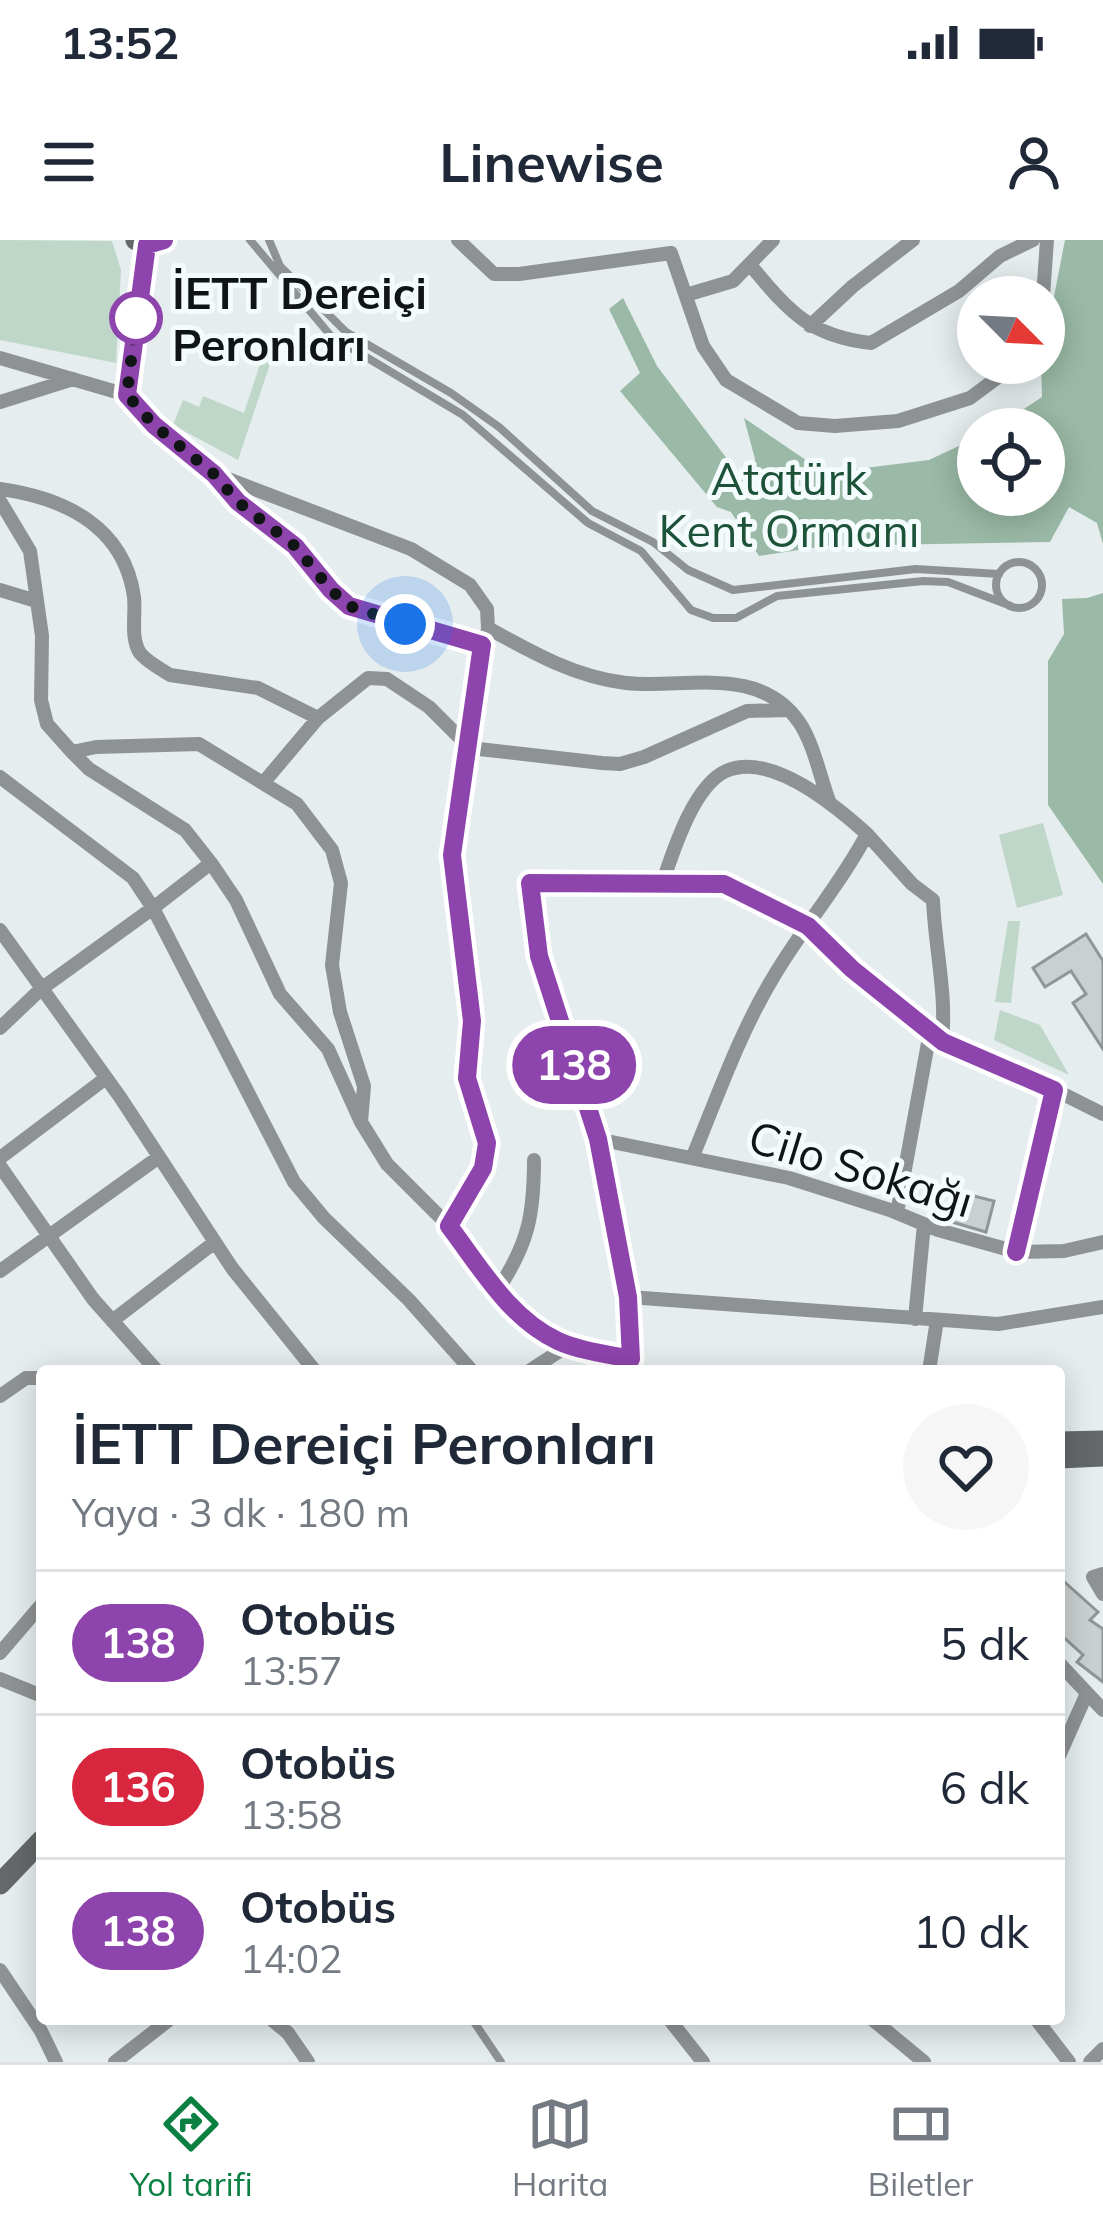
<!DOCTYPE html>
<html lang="tr">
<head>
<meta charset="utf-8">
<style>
  :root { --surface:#fff; --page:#f6f6f7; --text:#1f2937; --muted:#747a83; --line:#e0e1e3; --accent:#0b8043 }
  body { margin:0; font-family:Mulish,sans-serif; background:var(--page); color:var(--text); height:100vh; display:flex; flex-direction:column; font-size:45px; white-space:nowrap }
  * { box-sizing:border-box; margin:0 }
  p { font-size:39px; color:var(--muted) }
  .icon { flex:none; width:66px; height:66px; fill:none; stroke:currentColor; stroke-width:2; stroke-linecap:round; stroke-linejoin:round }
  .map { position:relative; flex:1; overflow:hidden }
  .sheet { position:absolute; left:36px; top:1125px; width:1029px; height:660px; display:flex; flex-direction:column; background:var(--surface); border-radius:12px; box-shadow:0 6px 30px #0003 }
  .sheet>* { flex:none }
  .badge { padding:0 24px; border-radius:39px; font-size:42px; line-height:78px }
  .needle { width:78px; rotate:114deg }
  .fabs { position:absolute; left:957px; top:36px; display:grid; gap:24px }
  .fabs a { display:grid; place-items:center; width:108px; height:108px; border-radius:50%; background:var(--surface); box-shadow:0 6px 30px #0003; font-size:60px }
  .you { position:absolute; width:60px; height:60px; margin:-30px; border:9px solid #fff; border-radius:50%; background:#1a73e8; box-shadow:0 0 0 18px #1a73e833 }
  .map>.badge { position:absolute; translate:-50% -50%; box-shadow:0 0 0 6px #fff }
  .round { display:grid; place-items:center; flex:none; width:126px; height:126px; border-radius:63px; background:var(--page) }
  .summary { display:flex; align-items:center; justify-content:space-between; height:204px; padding:0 36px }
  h1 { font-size:57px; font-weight:700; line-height:90px }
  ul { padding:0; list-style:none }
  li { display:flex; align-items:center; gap:36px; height:144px; padding:0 36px; border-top:3px solid var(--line) }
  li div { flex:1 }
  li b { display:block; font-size:45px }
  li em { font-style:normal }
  li .badge { min-width:132px; font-weight:700; text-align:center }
  .status { display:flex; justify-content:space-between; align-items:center; height:84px; padding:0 60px; background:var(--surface); direction:ltr }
  .status svg { height:33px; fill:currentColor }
  header { display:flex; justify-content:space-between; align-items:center; height:156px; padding:0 36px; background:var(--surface); font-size:54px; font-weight:700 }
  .tabs { display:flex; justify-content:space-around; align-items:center; height:168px; border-top:3px solid var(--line); background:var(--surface); font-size:33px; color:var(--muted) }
  .tabs a { display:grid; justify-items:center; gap:6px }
  .tabs .current { color:var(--accent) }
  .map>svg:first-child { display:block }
  .green { fill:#bfd7c8 }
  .forest { fill:#9ab9a6 }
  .building { fill:#c9d0cf; stroke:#8f9695; stroke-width:3 }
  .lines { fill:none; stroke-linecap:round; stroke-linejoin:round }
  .lane { stroke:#8f9294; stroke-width:8 }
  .street { stroke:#8f9294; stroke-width:14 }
  .secondary { stroke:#64686a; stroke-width:21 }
  .line-casing { stroke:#fff; stroke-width:27 }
  .line { stroke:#8e44ad; stroke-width:18 }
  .walk { stroke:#111415; stroke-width:12; stroke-dasharray:0 21.6 }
  .stop-dot { fill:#fff; stroke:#8e44ad; stroke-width:6 }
  .labels { text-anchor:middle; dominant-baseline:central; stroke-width:10; stroke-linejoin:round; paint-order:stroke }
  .stop-label { font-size:45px; font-weight:bold; fill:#111415; stroke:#f3fbfc; text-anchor:start }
  .park-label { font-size:45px; fill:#1c5238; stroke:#f3fbfc }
  .street-label { font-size:45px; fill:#111415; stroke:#f3fbfc }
</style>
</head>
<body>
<div class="status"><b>13:52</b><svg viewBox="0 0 49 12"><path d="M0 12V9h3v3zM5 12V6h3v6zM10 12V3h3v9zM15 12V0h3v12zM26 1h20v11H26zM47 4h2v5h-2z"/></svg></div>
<header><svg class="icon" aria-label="menu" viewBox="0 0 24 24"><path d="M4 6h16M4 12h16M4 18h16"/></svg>Linewise<svg class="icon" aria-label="person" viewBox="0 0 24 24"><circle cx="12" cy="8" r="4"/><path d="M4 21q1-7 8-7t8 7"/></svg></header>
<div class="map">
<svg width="1103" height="1822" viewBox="0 0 1103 1822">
  <rect width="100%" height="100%" fill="#e5edee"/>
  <path class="green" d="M 0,0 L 112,1 L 121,30 L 116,123 L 0,100 Z
    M 264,112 L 273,115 L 238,220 L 173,185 L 183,160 L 199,167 L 203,156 L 244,173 Z
    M 1043,583 L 1063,655 L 1017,668 L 999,595 Z
    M 1008,681 L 1020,681 L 1011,763 L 995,762 Z
    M 1000,770 L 1040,785 L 1069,835 L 994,800 Z"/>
  <path class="forest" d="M 1065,0 L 1103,0 L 1103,304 L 1097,283 L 1069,267 L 1050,302 L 825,306 L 759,316 L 731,272 L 717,267 L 620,151 L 640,133 L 609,69 L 623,58 L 657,126 L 746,244 L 755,219 L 744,178 L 825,233 L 929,220 L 978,197 L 978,255 L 1044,255 L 1044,189 L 994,189 L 1042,157 L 1041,123 Z
    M 1103,353 L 1103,644 L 1048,565 L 1048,421 L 1064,394 L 1062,359 L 1087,358 Z"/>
  <path class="building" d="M 1086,694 L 1103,721 L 1103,809 L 1073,763 L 1086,754 L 1071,731 L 1045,747 L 1033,728 Z
    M 962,953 L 994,961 L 986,992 L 952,982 Z
    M 1059,1337 L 1098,1372 L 1090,1380 L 1103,1389 L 1103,1442 L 1077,1422 L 1083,1415 L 1059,1393 Z"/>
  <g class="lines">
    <path class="lane" d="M 250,0 L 331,96 L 463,175 L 588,283 L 641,311 L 691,370 L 713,378 L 736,378 L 777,356 L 923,341 L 948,342 L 1011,366
      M 269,0 L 280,26 L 346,92 L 451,153 L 499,187 L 592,271 L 653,302 L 688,330 L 733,350 L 916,329 L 999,334
      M996 345a23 23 0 1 1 46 0a23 23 0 1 1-46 0Z
      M 472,1779 L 501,1822"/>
    <path class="street" d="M 458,0 L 494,34 L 519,34 L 671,13 L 703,106 L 726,140 L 798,183 L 835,186 L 898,181 L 970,158 L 1017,123
      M 751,26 C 789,71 809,96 871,103 L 959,51 L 1000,16 L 1033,0
      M 686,55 L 733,41 L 773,0
      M 1043,57 L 1047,0
      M 810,86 L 853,46 L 913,0
      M 0,118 L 127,155 L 154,185 L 295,306 L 349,366 L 482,405
      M 127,155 L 147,5
      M 0,162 L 73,139
      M 215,234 L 411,309 L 470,345 L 487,369 L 488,388 L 452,615 L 472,781 L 467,838 L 487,903 L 483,928 L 449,986 C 481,1028 509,1077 558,1101 C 580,1111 607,1114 631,1119 L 629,1057 L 998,1084 L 1103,1067
      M 0,249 C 64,258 124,286 134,357 C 136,374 130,398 140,413 C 147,422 161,429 170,435 L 258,448 L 318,478 L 368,438 L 387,439 L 429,467 L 470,508 L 602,523 L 620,524 L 644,517 L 747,471 L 788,470
      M 0,261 L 30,311 L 42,396 L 41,460 L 47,484 L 72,512
      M 0,350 L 36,361
      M 488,388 C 531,412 575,437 626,443 C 685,449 759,424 799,482 C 814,504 820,537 829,561
      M 0,537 L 133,638 L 153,668 L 211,623 L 236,660 L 280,754 L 328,809 L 361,882 L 387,924 L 449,986
      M 264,542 L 318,478
      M 867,594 L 912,644 L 933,660 C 935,708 947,754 942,802
      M 211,623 L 185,590 L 89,529 L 72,512 L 96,507 L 199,504 L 297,564 L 332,610 L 341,643 L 332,725 L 340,772 L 364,846 L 361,882
      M 662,644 C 673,612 693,546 726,531 C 771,511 837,567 867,594 C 840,645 803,687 774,736 C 740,792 718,855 693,916
      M 0,690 L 120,857 L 232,1028 L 315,1131
      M 0,788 L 41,749 L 153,668 L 294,942 L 324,978 L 409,1060 L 472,1131
      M 597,899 L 789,938 L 890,970 L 938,990 L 1017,1012 L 1064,1011 L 1103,1002
      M 0,918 L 106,838
      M 0,926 L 93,1059 L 157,1131
      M 897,973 L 930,792
      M 1017,1012 L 1054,850
      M 0,1031 L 159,917
      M 497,1051 C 528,1004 534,976 534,920
      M 629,1057 L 597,899 L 539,716 L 530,643 L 724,644 L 809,686 L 852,729 L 942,802 L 1019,832 L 1103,874
      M 915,1079 L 924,984
      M 112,1081 L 215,1002
      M 529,1131 L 569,1105
      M 929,1131 L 937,1080
      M 0,1156 L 26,1138 L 42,1138
      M 1103,1334 L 1093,1337 L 1103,1354
      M 0,1413 L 42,1364
      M 1059,1423 L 1103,1470
      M 0,1439 L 42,1456
      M 1059,1516 L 1087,1453
      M 0,1730 L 41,1791 L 56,1822
      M 271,1779 L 288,1793 L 308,1822
      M 669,1779 L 703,1822
      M 872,1779 L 924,1822
      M 1036,1779 L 1069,1822
      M 115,1822 L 170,1779
      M 1090,1822 L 1103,1809"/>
    <path class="secondary" d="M 136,0 L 147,5 L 164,0
      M 1059,1202 L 1103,1201
      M 1059,1218 L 1103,1216
      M 0,1644 L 42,1600"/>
  </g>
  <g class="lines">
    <defs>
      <path id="line" d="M 164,0 L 147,5 L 127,155 L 154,185 L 214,234 L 238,262 L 295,306 L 331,350 L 349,366 L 482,405 L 452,615 L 472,781 L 467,838 L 487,903 L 483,928 L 449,986 C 481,1028 509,1078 558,1101 C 580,1111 607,1114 631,1119 L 628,1057 L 598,899 L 539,716 L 530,643 L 724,644 L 808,686 L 852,729 L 943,802 L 1054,850 L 1016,1012"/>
    </defs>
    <use href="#line" class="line-casing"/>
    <use href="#line" class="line"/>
    <path class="walk" d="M 136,78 L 127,155 L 154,185 L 214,234 L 238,262 L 295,306 L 331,350 L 349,366 L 405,384"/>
  </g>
  <circle class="stop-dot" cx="136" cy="78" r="24"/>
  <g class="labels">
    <g class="stop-label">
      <text x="172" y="52">İETT Dereiçi<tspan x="172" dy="52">Peronları</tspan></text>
    </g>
    <g class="park-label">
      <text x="789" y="238">Atatürk<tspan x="789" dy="52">Kent Ormanı</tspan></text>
    </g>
    <g class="street-label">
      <text transform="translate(861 928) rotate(17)">Cilo Sokağı</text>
    </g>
  </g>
</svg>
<div class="fabs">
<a><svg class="needle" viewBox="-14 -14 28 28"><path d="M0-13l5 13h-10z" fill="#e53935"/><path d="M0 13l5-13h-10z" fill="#747a83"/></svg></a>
<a><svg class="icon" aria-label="locate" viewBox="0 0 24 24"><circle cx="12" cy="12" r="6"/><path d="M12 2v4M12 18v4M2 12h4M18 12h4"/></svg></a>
</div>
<div class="you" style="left:405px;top:384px"></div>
<b class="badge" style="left:574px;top:825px;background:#8e44ad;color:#fff">138</b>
<section class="sheet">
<div class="summary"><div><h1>İETT Dereiçi Peronları</h1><p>Yaya · 3 dk · 180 m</p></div><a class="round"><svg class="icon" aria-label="heart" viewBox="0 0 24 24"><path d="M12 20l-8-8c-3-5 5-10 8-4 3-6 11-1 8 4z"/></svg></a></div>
<ul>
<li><span class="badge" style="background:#8e44ad;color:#fff">138</span><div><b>Otobüs</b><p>13:57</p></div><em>5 dk</em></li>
<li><span class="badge" style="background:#d7263d;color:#fff">136</span><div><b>Otobüs</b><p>13:58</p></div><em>6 dk</em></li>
<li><span class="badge" style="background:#8e44ad;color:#fff">138</span><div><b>Otobüs</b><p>14:02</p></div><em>10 dk</em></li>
</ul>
</section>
</div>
<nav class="tabs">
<a class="current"><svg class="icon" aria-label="directions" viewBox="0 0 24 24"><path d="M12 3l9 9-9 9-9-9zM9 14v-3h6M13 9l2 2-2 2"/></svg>Yol tarifi</a>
<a><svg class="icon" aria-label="map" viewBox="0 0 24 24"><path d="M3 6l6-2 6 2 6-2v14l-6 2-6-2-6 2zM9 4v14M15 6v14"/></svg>Harita</a>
<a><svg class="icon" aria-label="tickets" viewBox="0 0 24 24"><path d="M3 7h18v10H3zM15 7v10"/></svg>Biletler</a>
</nav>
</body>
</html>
